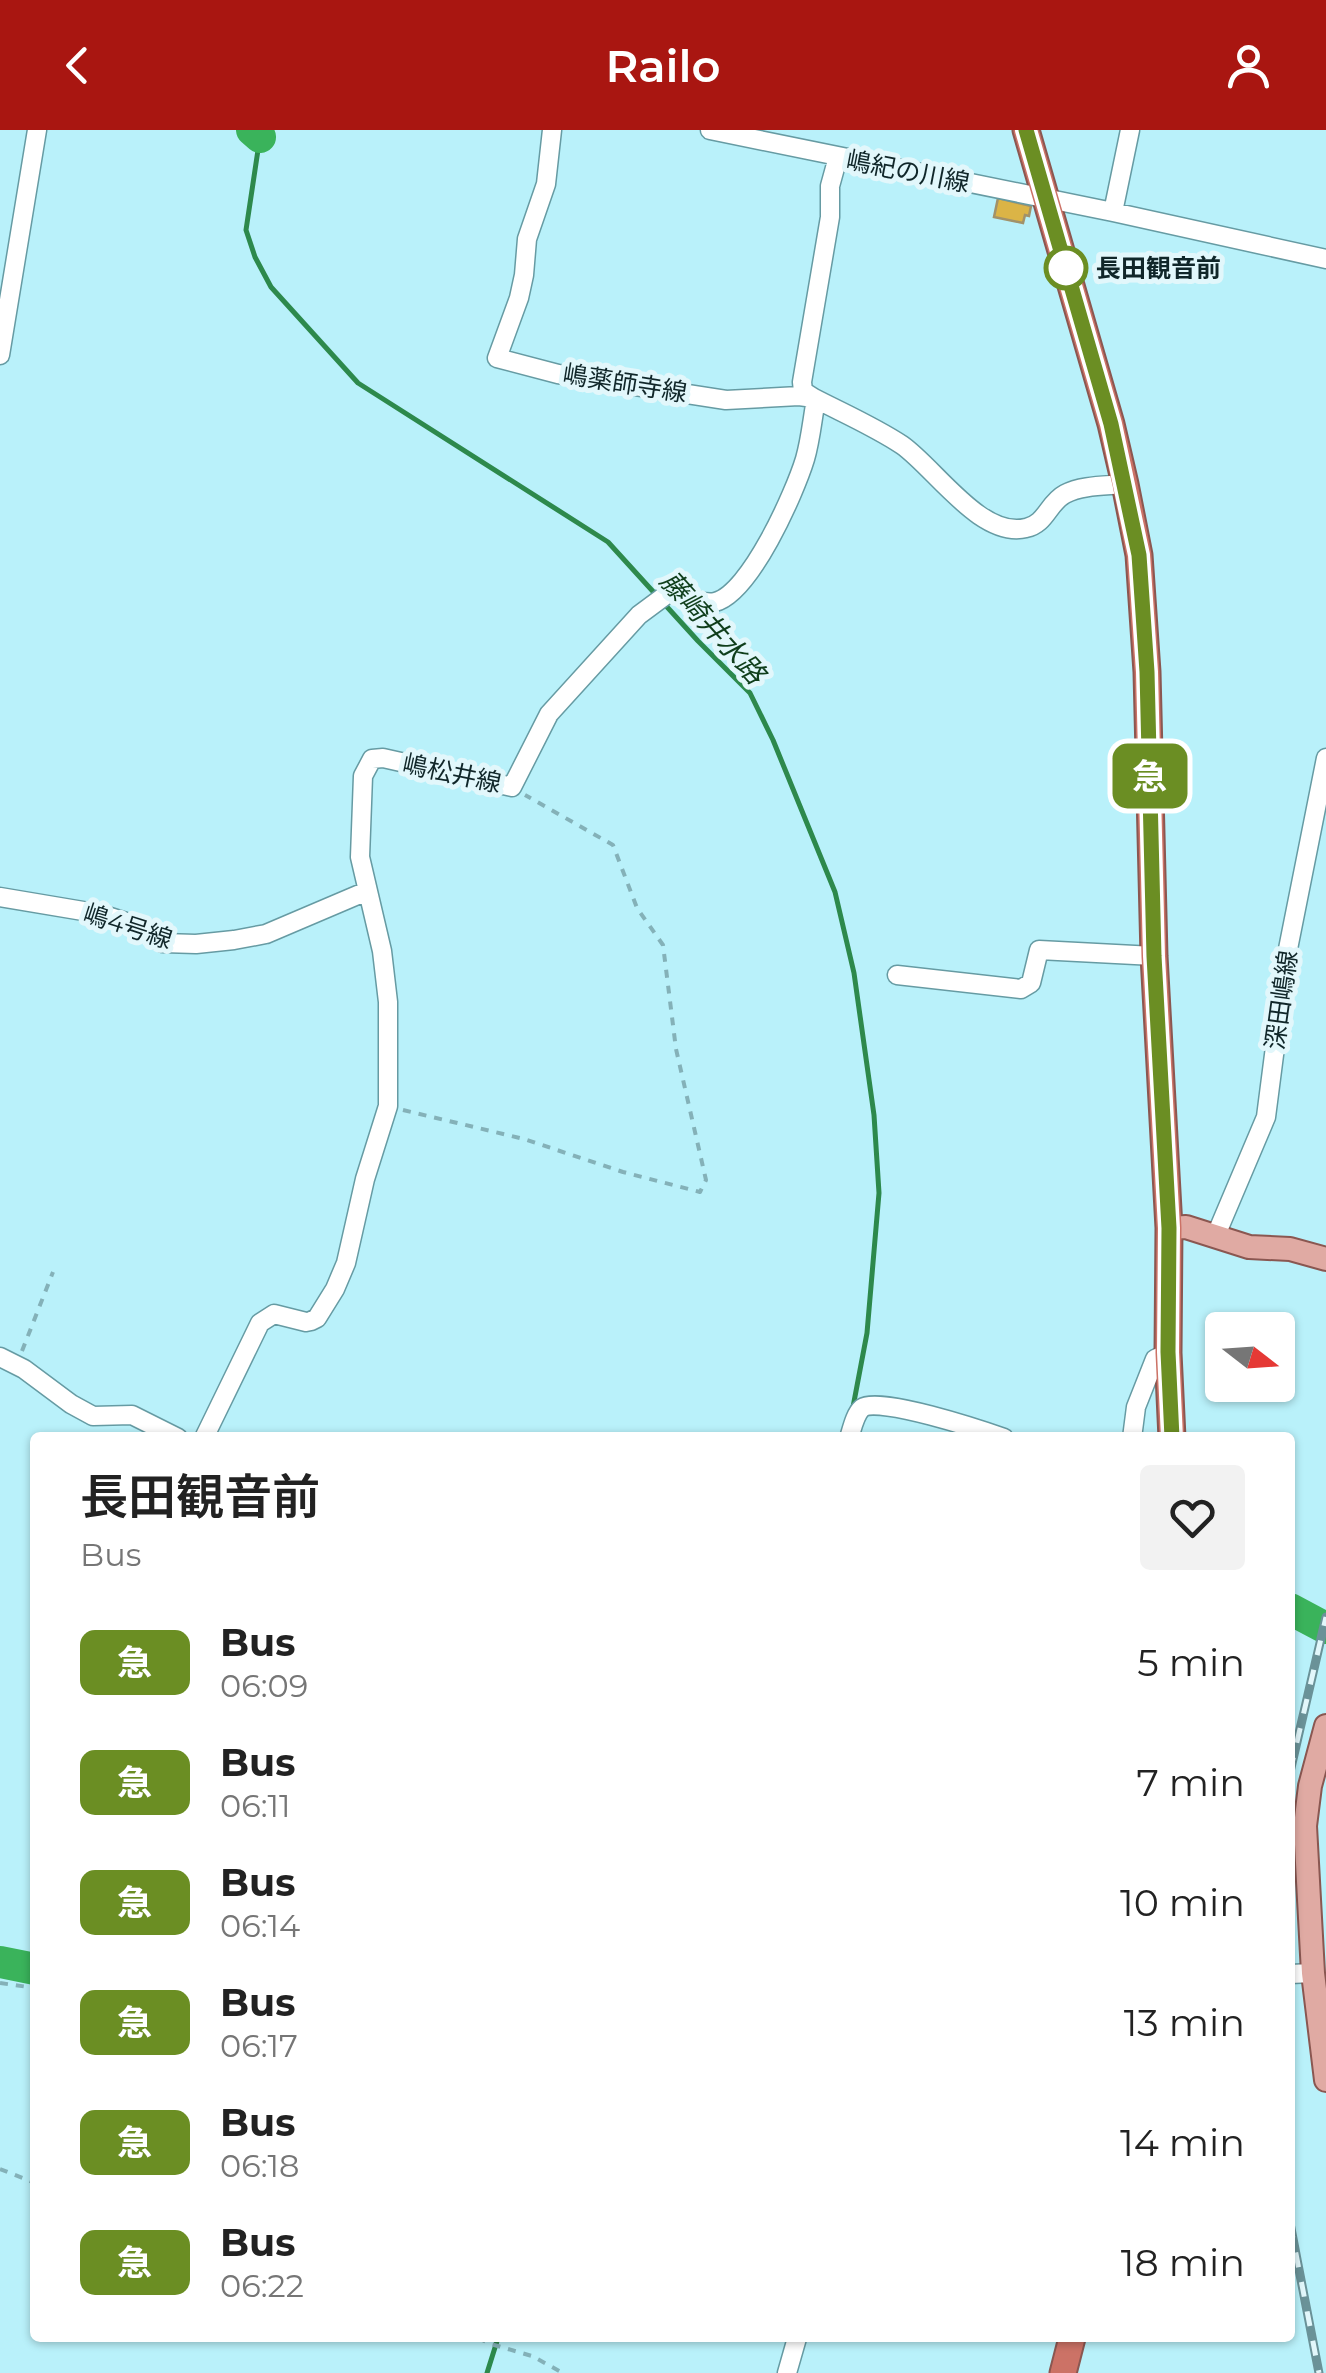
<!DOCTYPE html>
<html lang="en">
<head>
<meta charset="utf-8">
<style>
  :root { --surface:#fff; --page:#f2f2f2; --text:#222; --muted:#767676; --accent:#a91611 }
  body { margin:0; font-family:Montserrat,"Noto Sans JP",sans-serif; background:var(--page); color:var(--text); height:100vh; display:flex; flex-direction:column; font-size:38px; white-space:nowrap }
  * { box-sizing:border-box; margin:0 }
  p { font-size:32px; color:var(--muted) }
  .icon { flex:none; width:55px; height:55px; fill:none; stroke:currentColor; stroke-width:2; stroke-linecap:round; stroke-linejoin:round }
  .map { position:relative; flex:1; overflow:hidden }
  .details { position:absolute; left:30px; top:1302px; width:1265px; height:910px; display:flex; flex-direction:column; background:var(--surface); border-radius:10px; box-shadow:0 2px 8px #0004 }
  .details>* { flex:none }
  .badge { padding:0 20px; border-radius:15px; font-size:35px; line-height:65px }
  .needle { width:65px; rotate:107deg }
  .controls { position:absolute; left:1205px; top:1182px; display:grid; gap:20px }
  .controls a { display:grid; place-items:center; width:90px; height:90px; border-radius:10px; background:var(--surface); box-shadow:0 2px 8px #0004; font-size:50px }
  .map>.badge { position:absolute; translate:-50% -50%; box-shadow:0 0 0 5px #fff }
  .round { display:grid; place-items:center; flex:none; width:105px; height:105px; border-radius:10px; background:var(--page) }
  .headline { display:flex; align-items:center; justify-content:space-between; height:170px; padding:0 50px }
  h1 { font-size:48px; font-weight:600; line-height:75px }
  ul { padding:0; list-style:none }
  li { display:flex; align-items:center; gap:30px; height:120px; padding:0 50px }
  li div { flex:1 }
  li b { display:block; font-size:38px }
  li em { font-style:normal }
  li .badge { min-width:110px; font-weight:700; text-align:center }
  header { display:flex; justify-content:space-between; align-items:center; height:130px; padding:0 50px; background:var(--accent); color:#fff; font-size:45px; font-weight:600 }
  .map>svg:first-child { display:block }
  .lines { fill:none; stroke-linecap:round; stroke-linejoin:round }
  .stream { stroke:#2d894c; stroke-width:5 }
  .river { stroke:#3ab35b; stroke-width:32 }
  .building { fill:#dbb446; stroke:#a1926a; stroke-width:2.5 }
  .minor-casing { stroke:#669ba3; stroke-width:21 }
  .major-casing { stroke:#8a5751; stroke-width:26 }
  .highway-casing { stroke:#8a5751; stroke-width:29 }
  .path { stroke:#84b1b8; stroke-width:4; stroke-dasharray:8 8; stroke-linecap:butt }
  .minor { stroke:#fff; stroke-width:18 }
  .major { stroke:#e0aaa3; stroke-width:22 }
  .highway { stroke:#cc7266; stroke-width:25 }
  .rail-casing { stroke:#6a9298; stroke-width:9 }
  .rail { stroke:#e2f7fb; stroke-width:5; stroke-dasharray:15; stroke-linecap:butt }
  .line-casing { stroke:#fff; stroke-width:22 }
  .line { stroke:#6b8e23; stroke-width:15 }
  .stop-dot { fill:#fff; stroke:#6b8e23; stroke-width:5 }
  .labels { text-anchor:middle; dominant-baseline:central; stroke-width:10; stroke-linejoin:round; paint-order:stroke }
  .street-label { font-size:25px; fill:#102629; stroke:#e2f7fb }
  .stop-label { font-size:25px; font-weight:bold; fill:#102629; stroke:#e2f7fb; text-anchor:start }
  .water-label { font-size:28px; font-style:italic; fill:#0f3e1b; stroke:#e2f7fb }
</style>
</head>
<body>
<header><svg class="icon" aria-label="back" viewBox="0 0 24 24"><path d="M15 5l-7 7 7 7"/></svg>Railo<svg class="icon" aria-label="person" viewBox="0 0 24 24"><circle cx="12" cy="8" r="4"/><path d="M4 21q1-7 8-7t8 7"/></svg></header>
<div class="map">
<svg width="1326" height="2243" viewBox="0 0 1326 2243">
  <rect width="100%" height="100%" fill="#b9f1fa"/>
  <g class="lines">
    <path class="stream" d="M 261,0 L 246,100 L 255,127 L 271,157 L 358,253 L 608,412 L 698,511 L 750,563 L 773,610 L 835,762 L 854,843 L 874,985 L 879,1063 L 867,1203 L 853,1277
      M 487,2243 L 498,2208"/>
    <path class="river" d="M 252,0 L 260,7
      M 1290,1479 L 1326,1498
      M 0,1832 L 35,1839"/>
  </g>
  <path class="building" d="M 998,68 L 1031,76 L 1029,86 L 1025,85 L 1023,93 L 994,87 Z"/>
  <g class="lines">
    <defs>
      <path id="minor" d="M 552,0 L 546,54 L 527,109 L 524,145 L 519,168 L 497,228 L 558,244 L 726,270 L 799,266 L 814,268 C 843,283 875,297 902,315 C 935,338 981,409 1026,398 C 1046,394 1048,373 1065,364 C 1082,355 1106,356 1125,354
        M 710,0 L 1113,82 L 1326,129
        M 1113,82 L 1130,0
        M 0,225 L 37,0
        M 0,767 L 101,784 L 123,791 L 163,813 L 196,814 L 234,810 L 266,804 L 367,761
        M 897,845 L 1021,859 L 1031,853 L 1039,820 L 1154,826
        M 1216,1105 L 1266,987 L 1287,824 L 1326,628
        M 0,1227 L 24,1239 L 71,1274 L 93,1286 L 132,1285 L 178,1308
        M 204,1308 L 260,1193 L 274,1184 L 306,1192 L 311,1191 L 317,1188 L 335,1159 L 346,1133 L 365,1049 L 388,976 L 388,872 L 382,821 L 360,727 L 363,646 L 372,629 L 383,628 L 512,657 L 549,584 L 639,485 L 670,462 C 684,465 701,475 715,472 C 750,464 795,362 805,329 C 810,312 812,293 815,275 L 814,268 L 803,261 L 802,252 L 830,87 L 830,56 L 838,27
        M 849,1308 C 852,1299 855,1284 862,1278 C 879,1266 981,1300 1004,1308
        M 1132,1308 L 1136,1277 L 1155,1229 L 1168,1223
        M 1290,1844 L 1313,1843
        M 787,2243 L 797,2208"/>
      <path id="major" d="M 1169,1098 L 1186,1097 L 1249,1117 L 1290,1119 L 1326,1129
        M 1326,1596 L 1310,1656 L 1305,1696 L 1313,1843 L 1326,1950"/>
      <path id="highway" d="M 1026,0 L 1111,294 L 1125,354 L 1139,425 L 1147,542 L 1154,826 L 1169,1098 L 1168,1223 L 1172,1308
        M 1063,2243 L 1072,2208"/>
    </defs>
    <use href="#minor" class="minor-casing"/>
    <use href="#major" class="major-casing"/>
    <use href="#highway" class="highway-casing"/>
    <path class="path" d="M 403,980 L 524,1009 L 623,1042 L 700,1062 L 706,1050 L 676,919 L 663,815 L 637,778 L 613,715 L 525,665
      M 22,1221 L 53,1142
      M 0,1853 L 35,1858
      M 0,2039 L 35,2053
      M 478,2208 L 491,2214 L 532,2226 L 563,2243"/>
    <use href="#minor" class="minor"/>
    <use href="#major" class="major"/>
    <use href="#highway" class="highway"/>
    <defs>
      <path id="rail" d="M 1290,1642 L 1326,1487
        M 1290,2093 L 1319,2243"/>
    </defs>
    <use href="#rail" class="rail-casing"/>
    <use href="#rail" class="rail"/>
  </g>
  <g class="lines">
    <defs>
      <path id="line" d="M 1026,0 L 1111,294 L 1139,425 L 1147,542 L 1154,826 L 1169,1098 L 1168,1222 L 1172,1308"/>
    </defs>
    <use href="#line" class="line-casing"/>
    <use href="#line" class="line"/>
  </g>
  <circle class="stop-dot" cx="1066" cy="138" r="20"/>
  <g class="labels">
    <g class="street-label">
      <text transform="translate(908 41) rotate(11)">嶋紀の川線</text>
      <text transform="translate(625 253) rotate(9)">嶋薬師寺線</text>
      <text transform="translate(452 643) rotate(12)">嶋松井線</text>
      <text transform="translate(128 796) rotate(18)">嶋4号線</text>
      <text transform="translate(1281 870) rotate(-82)">深田嶋線</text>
    </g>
    <g class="stop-label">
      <text x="1096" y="138">長田観音前</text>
    </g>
    <g class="water-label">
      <text transform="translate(713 497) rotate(48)">藤崎井水路</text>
    </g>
  </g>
</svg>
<div class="controls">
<a><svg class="needle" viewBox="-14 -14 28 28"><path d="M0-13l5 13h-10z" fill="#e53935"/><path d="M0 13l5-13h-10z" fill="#767676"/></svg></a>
</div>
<b class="badge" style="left:1150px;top:646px;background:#6b8e23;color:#fff">急</b>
<section class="details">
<div class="headline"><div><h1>長田観音前</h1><p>Bus</p></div><a class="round"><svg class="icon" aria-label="heart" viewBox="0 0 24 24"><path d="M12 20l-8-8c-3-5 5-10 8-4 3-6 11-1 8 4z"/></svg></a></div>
<ul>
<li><span class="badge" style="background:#6b8e23;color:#fff">急</span><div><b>Bus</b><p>06:09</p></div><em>5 min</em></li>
<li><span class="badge" style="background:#6b8e23;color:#fff">急</span><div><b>Bus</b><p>06:11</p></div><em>7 min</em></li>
<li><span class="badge" style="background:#6b8e23;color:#fff">急</span><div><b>Bus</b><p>06:14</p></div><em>10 min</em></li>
<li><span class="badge" style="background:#6b8e23;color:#fff">急</span><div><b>Bus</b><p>06:17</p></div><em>13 min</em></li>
<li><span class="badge" style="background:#6b8e23;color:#fff">急</span><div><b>Bus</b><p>06:18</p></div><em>14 min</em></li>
<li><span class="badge" style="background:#6b8e23;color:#fff">急</span><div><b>Bus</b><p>06:22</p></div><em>18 min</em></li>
</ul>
</section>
</div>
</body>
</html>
